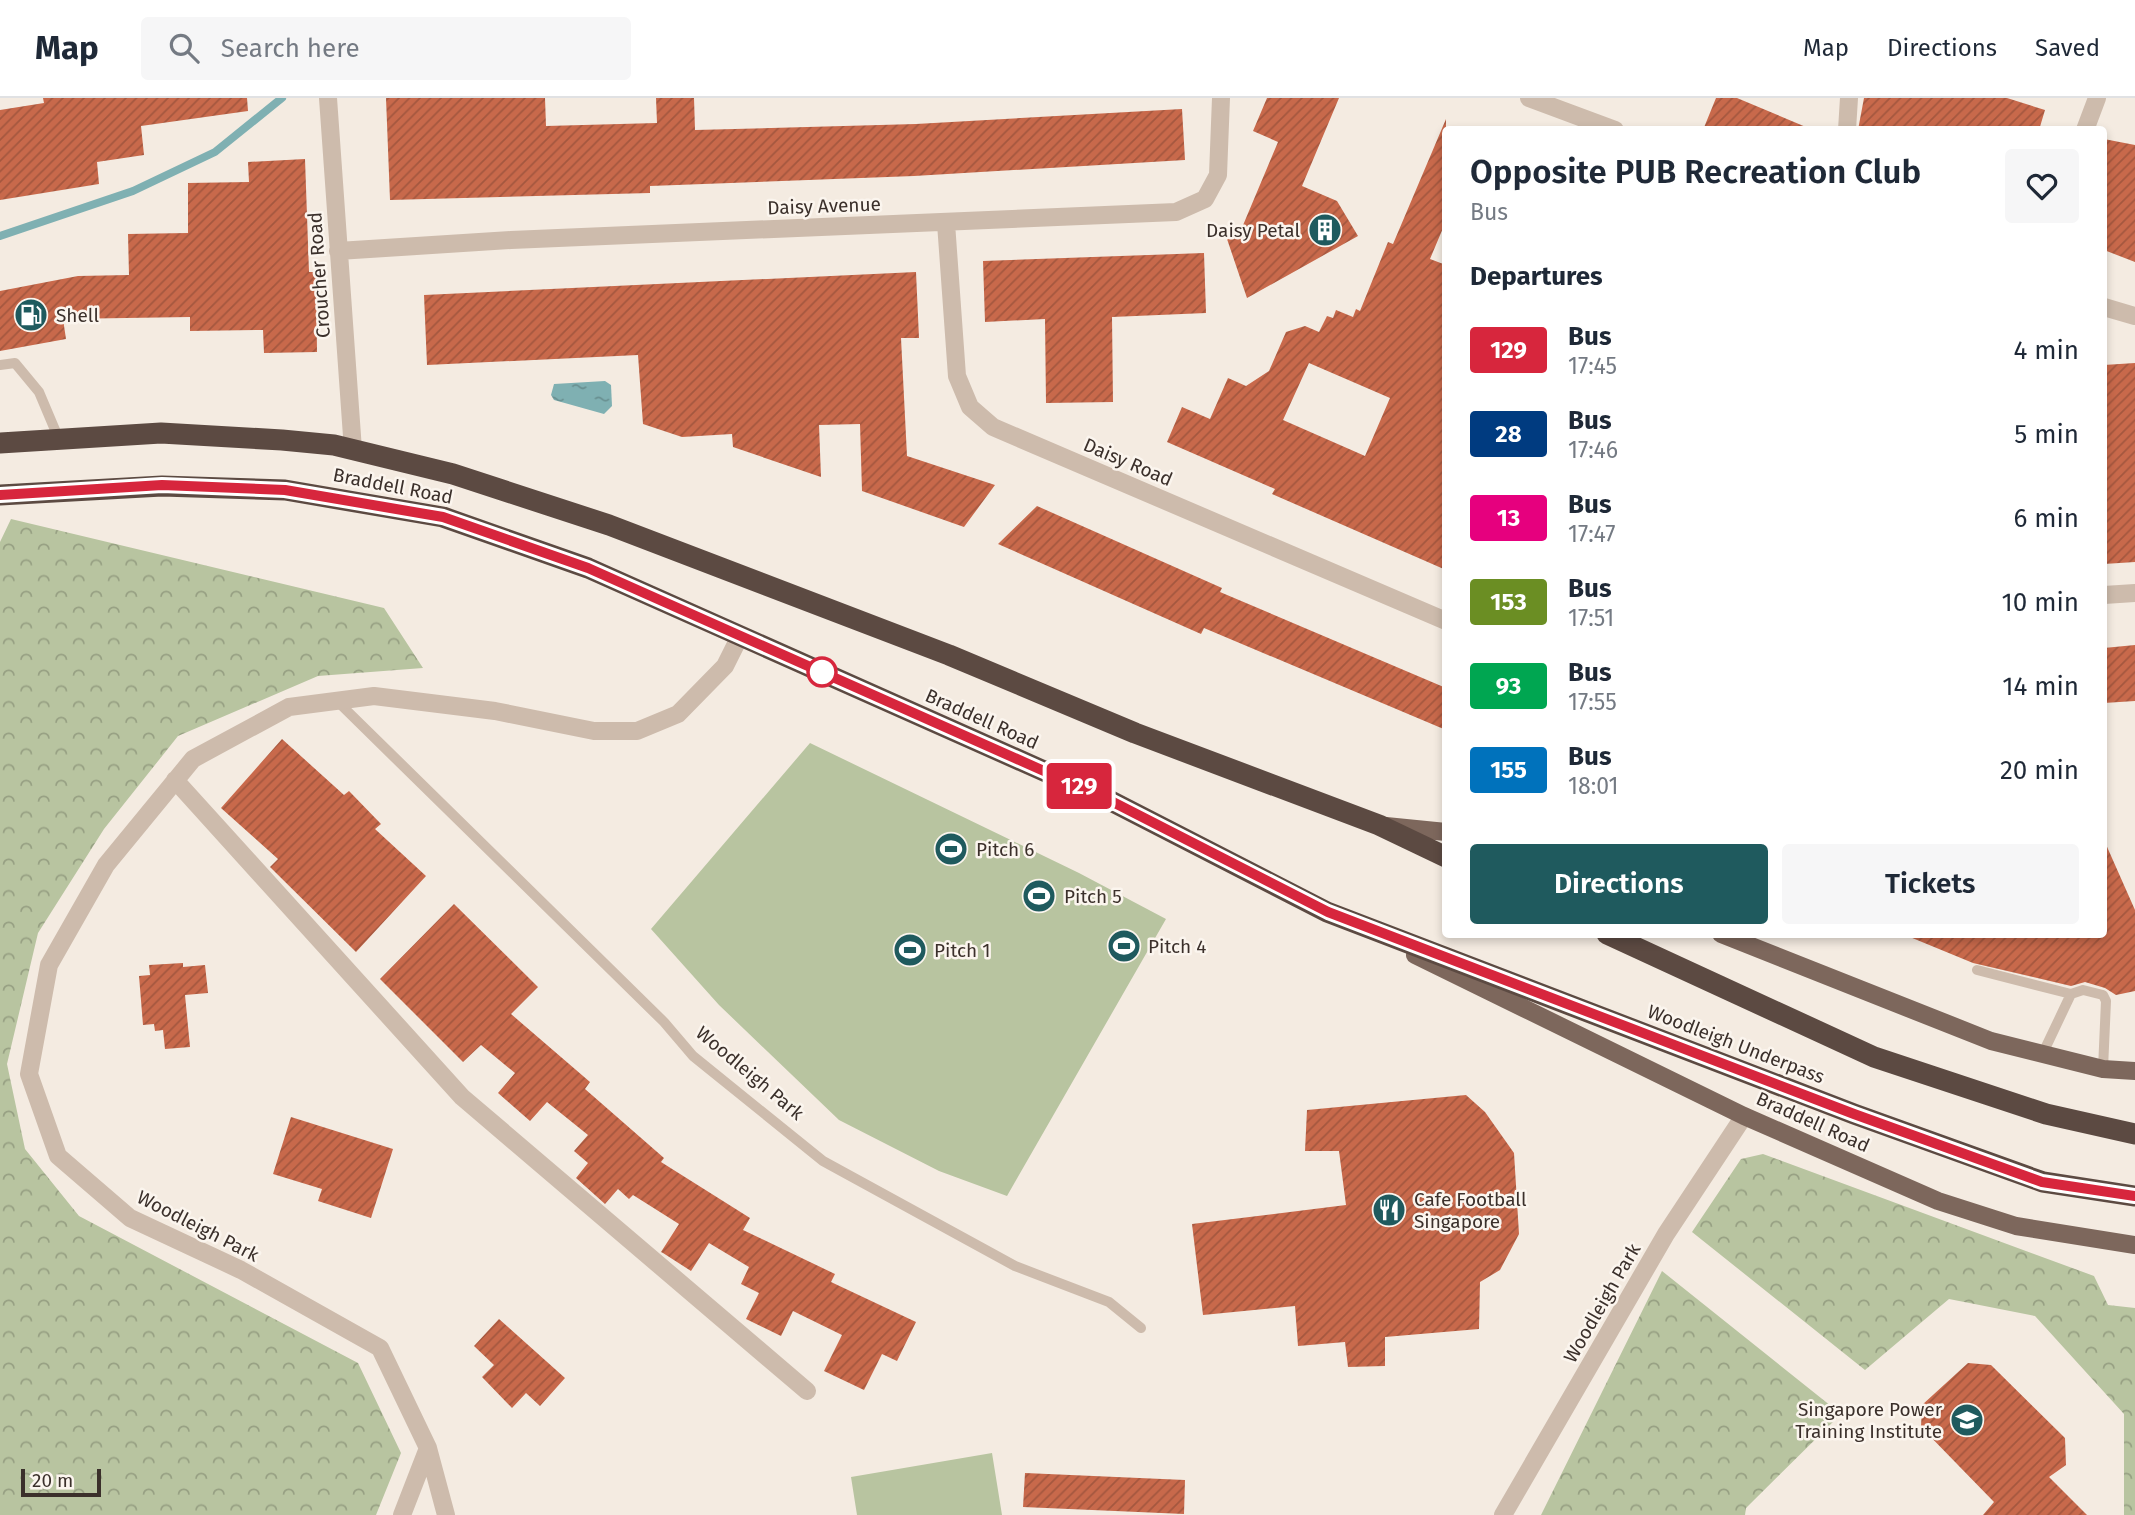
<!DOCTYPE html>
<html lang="en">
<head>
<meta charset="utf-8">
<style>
  :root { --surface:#fff; --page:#f6f6f7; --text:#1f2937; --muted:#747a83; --line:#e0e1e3; --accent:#1f5a5e }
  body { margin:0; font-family:"Fira Sans",sans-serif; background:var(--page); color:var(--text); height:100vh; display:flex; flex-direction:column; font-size:26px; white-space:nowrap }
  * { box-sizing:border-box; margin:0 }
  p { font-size:23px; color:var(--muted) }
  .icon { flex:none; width:38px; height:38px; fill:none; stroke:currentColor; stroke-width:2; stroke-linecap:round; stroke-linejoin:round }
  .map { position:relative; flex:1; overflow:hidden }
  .drawer { position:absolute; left:1442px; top:28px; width:665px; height:812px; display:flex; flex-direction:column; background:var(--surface); border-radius:7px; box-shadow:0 4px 10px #0003 }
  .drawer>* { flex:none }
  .badge { padding:0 14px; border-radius:5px; font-size:24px; line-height:46px }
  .scale { position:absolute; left:21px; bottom:18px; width:80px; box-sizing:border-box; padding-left:7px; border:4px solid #3b302b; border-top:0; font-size:19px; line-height:24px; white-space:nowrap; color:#3b302b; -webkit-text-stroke:5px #fbf5ee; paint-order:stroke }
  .map>.badge { position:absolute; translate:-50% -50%; box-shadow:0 0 0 4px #fff }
  h2 { padding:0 28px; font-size:26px; line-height:63px }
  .round { display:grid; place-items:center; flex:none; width:74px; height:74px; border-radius:7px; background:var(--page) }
  .headline { display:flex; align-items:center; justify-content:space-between; height:119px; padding:0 28px }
  h1 { font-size:33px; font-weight:600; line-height:52px }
  .action { display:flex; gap:14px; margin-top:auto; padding:14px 28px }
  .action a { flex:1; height:80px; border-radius:7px; background:var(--accent); color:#fff; font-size:28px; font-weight:600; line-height:80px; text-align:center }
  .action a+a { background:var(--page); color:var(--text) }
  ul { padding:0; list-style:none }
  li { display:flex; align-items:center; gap:21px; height:84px; padding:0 28px }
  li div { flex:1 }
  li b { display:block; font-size:26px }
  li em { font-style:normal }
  li .badge { min-width:77px; font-weight:700; text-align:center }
  header { display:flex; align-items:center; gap:42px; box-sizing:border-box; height:98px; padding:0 35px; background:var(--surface); border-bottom:2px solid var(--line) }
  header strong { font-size:33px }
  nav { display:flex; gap:38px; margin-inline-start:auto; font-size:24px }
  .search { width:490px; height:63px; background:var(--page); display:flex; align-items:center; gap:18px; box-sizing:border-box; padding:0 24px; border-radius:7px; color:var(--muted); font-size:26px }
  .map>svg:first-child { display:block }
  .forest { fill:url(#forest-crowns) }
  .garden { fill:#b8c4a0 }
  .water { fill:url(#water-ripples) }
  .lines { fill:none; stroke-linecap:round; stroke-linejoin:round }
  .stream { stroke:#7fb0b2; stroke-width:8 }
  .building { fill:url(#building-hatch); fill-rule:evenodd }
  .lane { stroke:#cdbbac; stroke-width:10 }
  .street { stroke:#cdbbac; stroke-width:18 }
  .primary { stroke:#7d675c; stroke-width:18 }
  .highway { stroke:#5c4a42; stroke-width:21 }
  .line-casing { stroke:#fff; stroke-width:16 }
  .line { stroke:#d7263d; stroke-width:10 }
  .stop-dot { fill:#fff; stroke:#d7263d; stroke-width:3.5 }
  .labels { text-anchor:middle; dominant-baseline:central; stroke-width:5; stroke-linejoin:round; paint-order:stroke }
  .street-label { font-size:19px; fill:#3b302b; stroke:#fbf5ee }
  .poi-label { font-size:19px; fill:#3b302b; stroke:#fbf5ee; text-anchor:start }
</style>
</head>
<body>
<header>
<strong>Map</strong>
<div class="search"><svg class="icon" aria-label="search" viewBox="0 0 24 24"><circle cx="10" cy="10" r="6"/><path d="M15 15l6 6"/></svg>Search here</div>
<nav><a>Map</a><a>Directions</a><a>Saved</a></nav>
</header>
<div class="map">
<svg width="2135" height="1417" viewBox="0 0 2135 1417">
  <defs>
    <pattern id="forest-crowns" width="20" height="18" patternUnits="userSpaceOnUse" patternTransform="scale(1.75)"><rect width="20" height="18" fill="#b8c4a0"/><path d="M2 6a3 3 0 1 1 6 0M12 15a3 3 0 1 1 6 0" fill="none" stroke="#97a083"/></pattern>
    <pattern id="water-ripples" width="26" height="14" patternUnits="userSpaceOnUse" patternTransform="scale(1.75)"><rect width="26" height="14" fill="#7fb0b2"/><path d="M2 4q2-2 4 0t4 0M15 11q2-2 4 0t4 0" fill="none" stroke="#699091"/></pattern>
    <pattern id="building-hatch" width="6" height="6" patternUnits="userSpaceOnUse" patternTransform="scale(1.75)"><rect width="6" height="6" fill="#c8694b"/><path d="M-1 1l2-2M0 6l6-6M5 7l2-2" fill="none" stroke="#a4573f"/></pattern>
  </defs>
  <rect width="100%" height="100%" fill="#f4ebe1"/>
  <path class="forest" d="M 11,421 L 384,510 L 423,570 L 318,578 L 178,638 L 104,731 L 38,835 L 7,966 L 25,1051 L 79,1118 L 358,1265 L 401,1355 L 376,1417 L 0,1417 L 0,444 Z
    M 1763,1056 L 2094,1178 L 2108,1207 L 2135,1210 L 2135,1417 L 2124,1417 L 2124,1316 L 2035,1218 L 1949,1201 L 1865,1272 L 1692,1134 L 1741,1061 Z
    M 1662,1173 L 1841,1316 L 1746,1410 L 1745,1417 L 1541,1417 Z"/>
  <path class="garden" d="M 810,645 L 1079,775 L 1166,821 L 1007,1098 L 939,1073 L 839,1022 L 719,907 L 651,831 Z
    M 992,1355 L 1002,1417 L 857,1417 L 851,1379 Z"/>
  <path class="water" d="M 605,283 L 611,287 L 612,308 L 604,316 L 554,302 L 551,297 L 554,286 Z"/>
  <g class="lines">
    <path class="stream" d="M 0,138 L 133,93 L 215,54 L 282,0"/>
  </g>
  <path class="building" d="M 43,0 L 247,0 L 248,13 L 141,28 L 144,57 L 97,64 L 99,86 L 0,102 L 0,12 L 44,5 Z
    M 386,0 L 545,0 L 546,28 L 657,25 L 656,0 L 694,0 L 695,32 L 916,26 L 1182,11 L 1185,62 L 914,78 L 650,88 L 650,95 L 390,102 Z
    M 1267,0 L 1339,0 L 1302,88 L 1337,103 L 1358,138 L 1247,200 L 1227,141 L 1241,132 L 1278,44 L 1253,33 Z
    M 1716,0 L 1737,0 L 1813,32 L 1703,32 Z
    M 1864,0 L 2007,0 L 2045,12 L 2039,32 L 1858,32 Z
    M 1446,21 L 1446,123 L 1430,161 L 1446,167 L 1446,472 L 1272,396 L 1275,391 L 1167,344 L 1182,309 L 1210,321 L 1228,280 L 1246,288 L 1269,273 L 1286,234 L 1305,228 L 1319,234 L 1327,218 L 1333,220 L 1336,212 L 1353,219 L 1356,211 L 1360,213 L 1388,144 L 1393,146 ZM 1309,265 L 1390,300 L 1365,358 L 1283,322 Z
    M 2104,41 L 2135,47 L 2135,164 L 2104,152 Z
    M 305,61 L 309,174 L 316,174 L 317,254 L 264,255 L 263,232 L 190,233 L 190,219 L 63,221 L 66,241 L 0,253 L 0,193 L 78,178 L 129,177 L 128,136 L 188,135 L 188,85 L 249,84 L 248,64 Z
    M 1204,155 L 1206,215 L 1112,219 L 1113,304 L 1046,305 L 1045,221 L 985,224 L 983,163 Z
    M 916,174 L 919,240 L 901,240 L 907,358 L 995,387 L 964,429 L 862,393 L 860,326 L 819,327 L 821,379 L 733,349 L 732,336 L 682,339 L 643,326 L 638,257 L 427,267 L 424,197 Z
    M 2135,265 L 2135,464 L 2104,466 L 2104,267 Z
    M 1037,408 L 1222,490 L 1220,494 L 1446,590 L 1446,632 L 1204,530 L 1201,536 L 998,446 Z
    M 2135,547 L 2135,603 L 2104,605 L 2104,550 Z
    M 282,641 L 344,697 L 349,693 L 381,726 L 375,731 L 426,778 L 356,854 L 270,769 L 278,761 L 221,710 Z
    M 2104,742 L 2135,812 L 2135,893 L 2116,897 L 2105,890 L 2085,884 L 2071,888 L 1973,865 L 1905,837 L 2104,836 Z
    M 454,806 L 538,889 L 511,916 L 590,984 L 585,991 L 664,1060 L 661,1064 L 750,1120 L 743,1132 L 835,1176 L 831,1184 L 916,1224 L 897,1263 L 882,1256 L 864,1292 L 824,1273 L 842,1237 L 793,1213 L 781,1238 L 746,1221 L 759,1195 L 741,1186 L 749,1169 L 709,1145 L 691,1173 L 663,1155 L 661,1154 L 679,1126 L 633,1097 L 629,1101 L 618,1091 L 605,1106 L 576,1080 L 588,1065 L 574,1053 L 588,1037 L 547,1004 L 530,1023 L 498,995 L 515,975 L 481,947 L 463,964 L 380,881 Z
    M 183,865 L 183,869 L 205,867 L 208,895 L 185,897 L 190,949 L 165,951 L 163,932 L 155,933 L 154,926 L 143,927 L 139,878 L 150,877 L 149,867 Z
    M 1466,997 L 1485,1014 L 1514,1055 L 1519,1136 L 1500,1172 L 1480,1184 L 1479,1231 L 1385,1239 L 1385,1268 L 1348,1269 L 1345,1244 L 1298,1248 L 1295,1208 L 1203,1217 L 1192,1126 L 1346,1107 L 1339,1053 L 1305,1053 L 1307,1012 Z
    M 291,1019 L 393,1051 L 371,1120 L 318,1103 L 322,1091 L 273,1076 Z
    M 499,1221 L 565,1280 L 540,1308 L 526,1295 L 512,1310 L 482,1279 L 494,1267 L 474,1248 Z
    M 1968,1265 L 1991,1267 L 2065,1340 L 2066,1367 L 2049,1379 L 2087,1417 L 1983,1417 L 1994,1404 L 1921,1329 L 1922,1307 Z
    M 1025,1375 L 1185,1382 L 1184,1416 L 1023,1409 Z"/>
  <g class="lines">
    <path class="lane" d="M 0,267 L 15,265 L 39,294 L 58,339
      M 336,602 L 664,924 L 693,958 L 823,1063 L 1015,1168 L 1109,1204 L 1141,1230
      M 1977,872 L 2071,896 L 2083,892 L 2103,897 L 2106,903 L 2103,971
      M 2043,955 L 2071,896"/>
    <path class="street" d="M 328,0 L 353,352
      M 1529,0 L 1615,32
      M 1847,32 L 1849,0
      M 2085,32 L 2097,0
      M 946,125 L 957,278 L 970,309 L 993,329 L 1446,523
      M 338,153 L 511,142 L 1176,114 L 1205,101 L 1218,77 L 1221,0
      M 2104,209 L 2135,218
      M 2104,497 L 2135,495
      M 175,682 L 462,999 L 807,1293
      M 402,1417 L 428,1350
      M 446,1417 L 428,1350 L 380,1250 L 241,1172 L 130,1120 L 58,1058 L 29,976 L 49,867 L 106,767 L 193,661 L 289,609 L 374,598 L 495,613 L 594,633 L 637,633 L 678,616 L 725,568 L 740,538
      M 1503,1417 L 1666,1136 L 1744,1018"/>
    <path class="primary" d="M 1386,728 L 1446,734
      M 1721,836 L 1991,943 L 2103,971 L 2135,973
      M 1415,857 L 1744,1018 L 1938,1103 L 2016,1128 L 2135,1147"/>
    <path class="highway" d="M 0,345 L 161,335 L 282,342 L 334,347 L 453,376 L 609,427 L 949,557 L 1135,635 L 1379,727 L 1446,759
      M 0,397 L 162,388 L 285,392 L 443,419 L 588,470 L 1109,702 L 1327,814 L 1854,1016 L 2043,1084 L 2135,1098
      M 1607,836 L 1874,959 L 2046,1016 L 2135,1036"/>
  </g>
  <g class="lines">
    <defs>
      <path id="line" d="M 0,397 L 162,387 L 285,392 L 443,419 L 588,470 L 1109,702 L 1328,814 L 1854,1016 L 2042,1084 L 2135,1098"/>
    </defs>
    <use href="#line" class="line-casing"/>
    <use href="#line" class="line"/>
  </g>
  <defs>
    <symbol id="building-disc" viewBox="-11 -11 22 22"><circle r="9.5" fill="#1f5a5e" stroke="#fbf5ee"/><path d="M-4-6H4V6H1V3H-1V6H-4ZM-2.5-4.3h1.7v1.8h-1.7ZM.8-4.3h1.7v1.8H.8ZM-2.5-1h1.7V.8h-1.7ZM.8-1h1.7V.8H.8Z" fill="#fff"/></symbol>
    <symbol id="fuel-disc" viewBox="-11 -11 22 22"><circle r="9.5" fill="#1f5a5e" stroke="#fbf5ee"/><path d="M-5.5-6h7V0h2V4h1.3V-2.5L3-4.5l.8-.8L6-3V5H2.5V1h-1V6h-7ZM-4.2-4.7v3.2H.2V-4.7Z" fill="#fff"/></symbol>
    <symbol id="stadium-disc" viewBox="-11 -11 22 22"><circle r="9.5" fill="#1f5a5e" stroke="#fbf5ee"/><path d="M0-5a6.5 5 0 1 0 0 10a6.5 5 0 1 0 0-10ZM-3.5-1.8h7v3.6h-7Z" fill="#fff"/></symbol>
    <symbol id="restaurant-disc" viewBox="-11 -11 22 22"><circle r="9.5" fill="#1f5a5e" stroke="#fbf5ee"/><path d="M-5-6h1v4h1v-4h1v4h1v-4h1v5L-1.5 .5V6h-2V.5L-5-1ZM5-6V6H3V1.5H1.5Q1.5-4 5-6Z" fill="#fff"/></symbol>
    <symbol id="school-disc" viewBox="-11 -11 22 22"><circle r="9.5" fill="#1f5a5e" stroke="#fbf5ee"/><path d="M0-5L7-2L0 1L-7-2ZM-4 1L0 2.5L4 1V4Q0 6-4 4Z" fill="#fff"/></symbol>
  </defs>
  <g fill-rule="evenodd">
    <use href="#building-disc" x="1306" y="113" width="38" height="38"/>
    <use href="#fuel-disc" x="12" y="198" width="38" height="38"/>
    <use href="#stadium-disc" x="932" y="732" width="38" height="38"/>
    <use href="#stadium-disc" x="1020" y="779" width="38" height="38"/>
    <use href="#stadium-disc" x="1105" y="829" width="38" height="38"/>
    <use href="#stadium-disc" x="891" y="833" width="38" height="38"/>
    <use href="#restaurant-disc" x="1370" y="1093" width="38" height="38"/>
    <use href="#school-disc" x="1948" y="1303" width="38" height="38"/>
  </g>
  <circle class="stop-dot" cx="822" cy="574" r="14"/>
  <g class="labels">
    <g class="street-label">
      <text transform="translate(824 108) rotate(-2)">Daisy Avenue</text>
      <text transform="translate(319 177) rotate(-94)">Croucher Road</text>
      <text transform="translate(1128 364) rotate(23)">Daisy Road</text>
      <text transform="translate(393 388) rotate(11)">Braddell Road</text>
      <text transform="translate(982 621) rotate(24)">Braddell Road</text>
      <text transform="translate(1736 946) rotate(21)">Woodleigh Underpass</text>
      <text transform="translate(750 975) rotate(40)">Woodleigh Park</text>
      <text transform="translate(1813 1024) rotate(24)">Braddell Road</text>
      <text transform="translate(198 1128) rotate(27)">Woodleigh Park</text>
      <text transform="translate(1602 1205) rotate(-60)">Woodleigh Park</text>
    </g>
    <g class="poi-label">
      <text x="1300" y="132" text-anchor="end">Daisy Petal</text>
      <text x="56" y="217">Shell</text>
      <text x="976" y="751">Pitch 6</text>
      <text x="1064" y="798">Pitch 5</text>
      <text x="1148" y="848">Pitch 4</text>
      <text x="934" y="852">Pitch 1</text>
      <text x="1414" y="1101">Cafe Football<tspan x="1414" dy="22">Singapore</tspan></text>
      <text x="1942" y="1311" text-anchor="end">Singapore Power<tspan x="1942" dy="22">Training Institute</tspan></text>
    </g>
  </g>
</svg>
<div class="scale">20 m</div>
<b class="badge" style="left:1079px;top:688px;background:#d7263d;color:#fff">129</b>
<section class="drawer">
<div class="headline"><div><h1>Opposite PUB Recreation Club</h1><p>Bus</p></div><a class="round"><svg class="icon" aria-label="heart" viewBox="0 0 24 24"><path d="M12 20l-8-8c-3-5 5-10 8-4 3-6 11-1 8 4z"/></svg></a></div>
<h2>Departures</h2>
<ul>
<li><span class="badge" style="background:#d7263d;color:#fff">129</span><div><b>Bus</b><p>17:45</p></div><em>4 min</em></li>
<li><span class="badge" style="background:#003b80;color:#fff">28</span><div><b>Bus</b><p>17:46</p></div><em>5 min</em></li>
<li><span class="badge" style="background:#e6007e;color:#fff">13</span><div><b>Bus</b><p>17:47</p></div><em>6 min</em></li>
<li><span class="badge" style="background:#6b8e23;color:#fff">153</span><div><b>Bus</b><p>17:51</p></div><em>10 min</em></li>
<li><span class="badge" style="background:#00a651;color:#fff">93</span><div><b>Bus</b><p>17:55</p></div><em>14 min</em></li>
<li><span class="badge" style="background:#0072bc;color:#fff">155</span><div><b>Bus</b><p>18:01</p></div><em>20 min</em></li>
</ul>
<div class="action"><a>Directions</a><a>Tickets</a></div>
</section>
</div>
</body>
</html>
